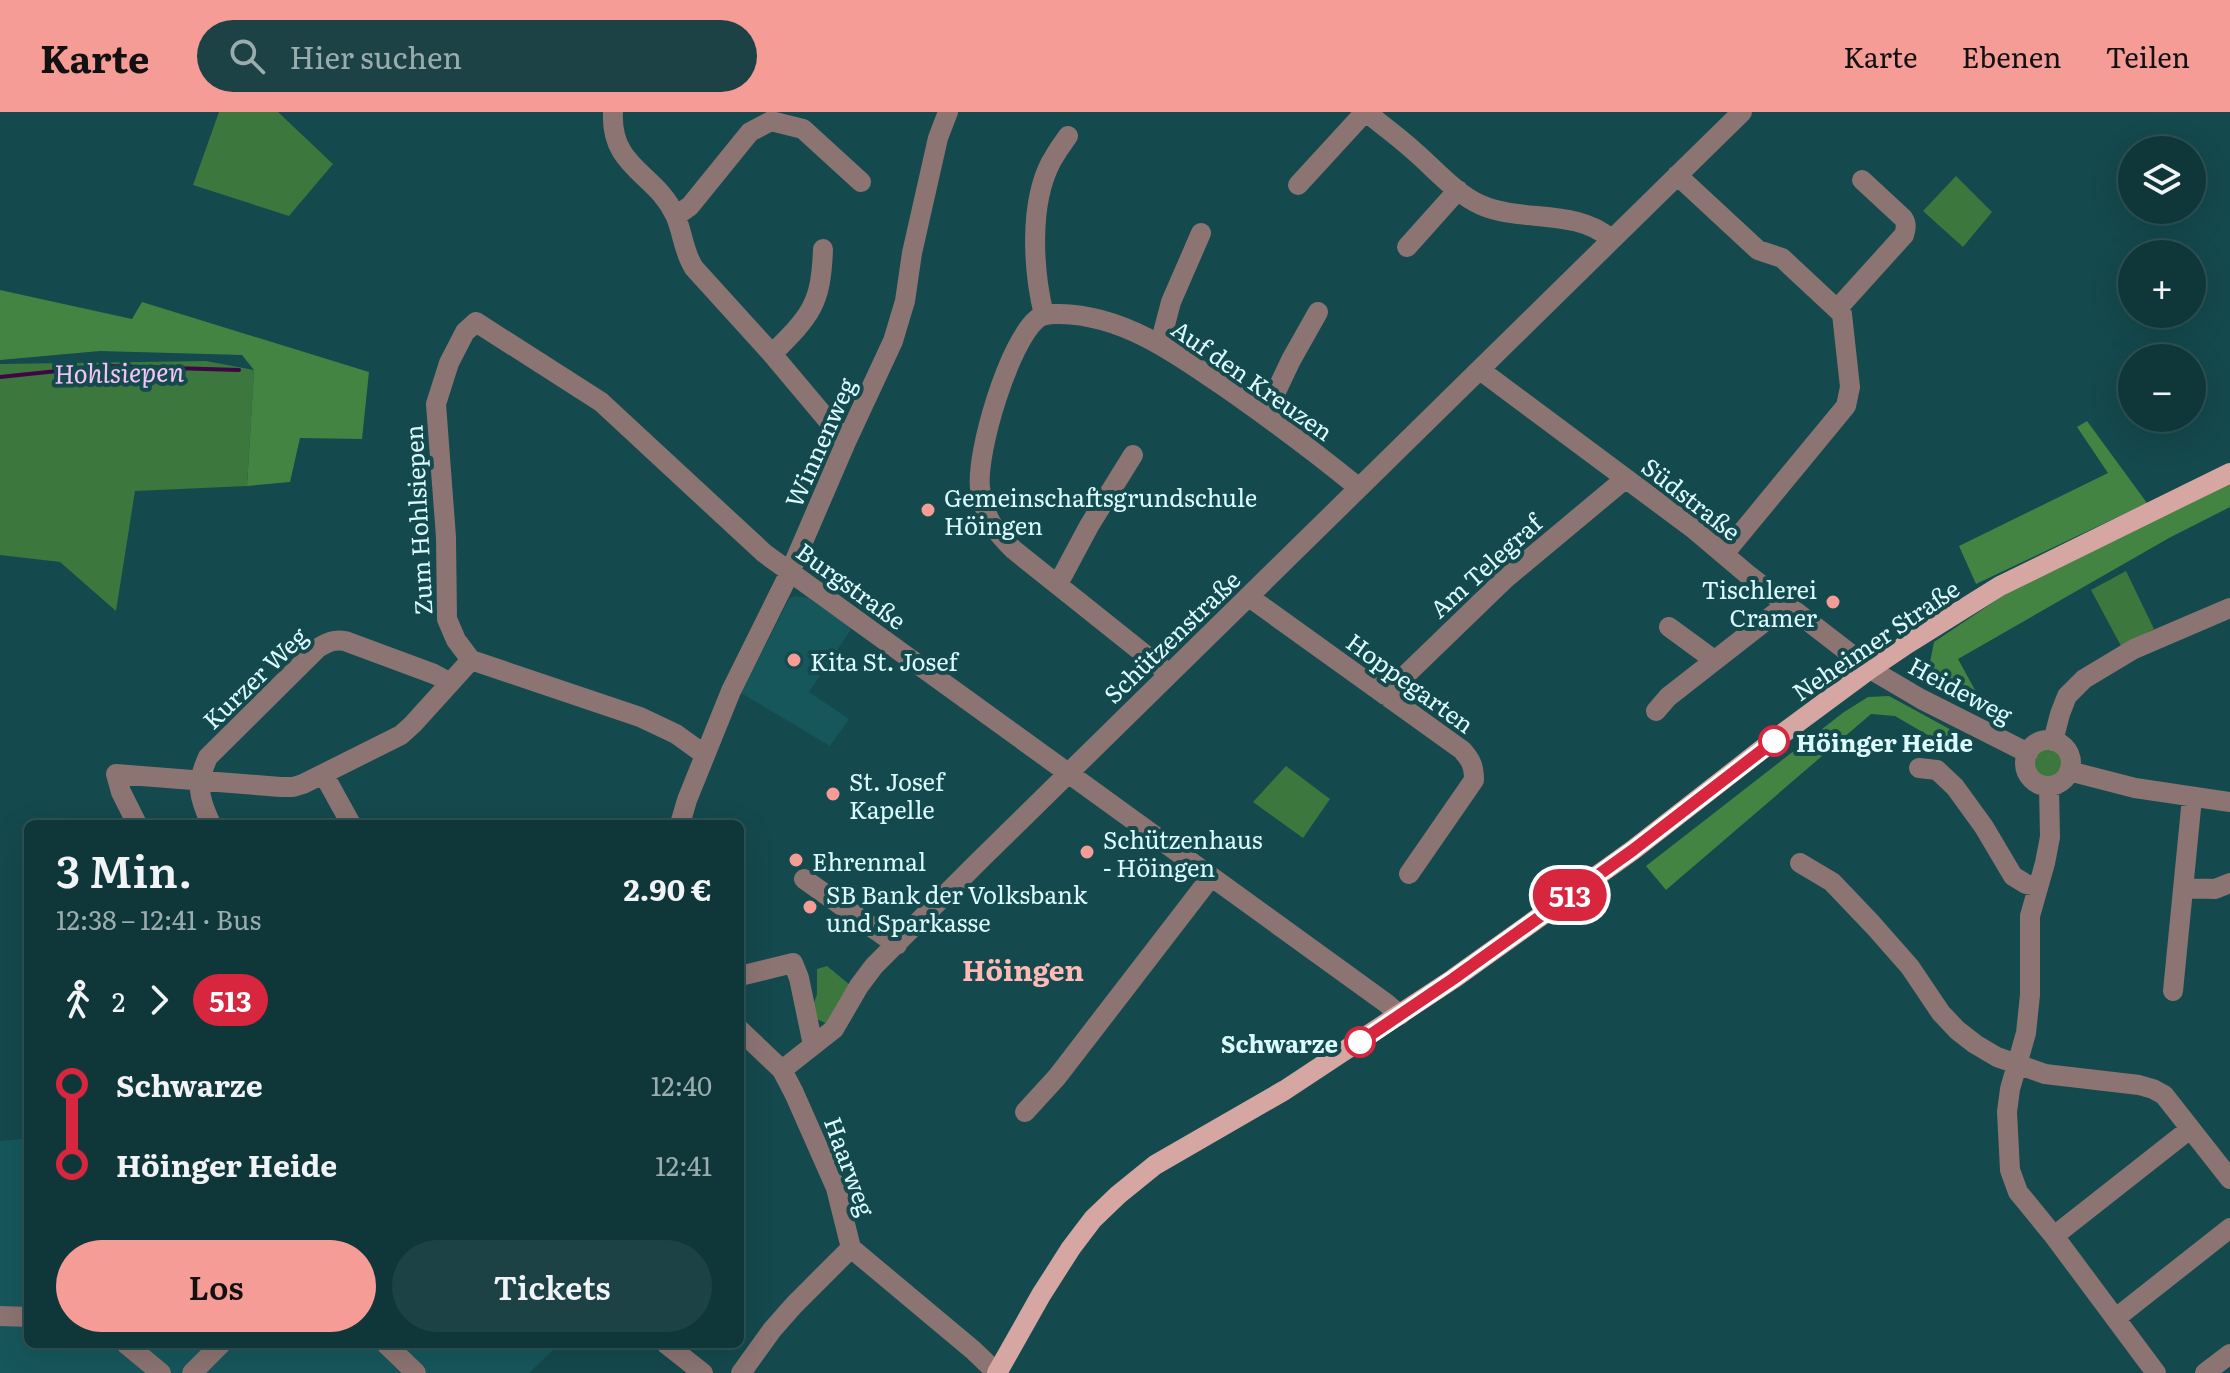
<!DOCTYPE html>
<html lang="de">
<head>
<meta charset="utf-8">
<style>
  :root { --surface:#0f373a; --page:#1d4245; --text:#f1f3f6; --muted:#9bacaf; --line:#2f5154; --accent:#f59c96 }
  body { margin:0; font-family:Literata,serif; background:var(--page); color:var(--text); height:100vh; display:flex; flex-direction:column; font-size:30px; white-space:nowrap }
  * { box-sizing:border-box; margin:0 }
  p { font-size:26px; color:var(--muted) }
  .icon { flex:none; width:44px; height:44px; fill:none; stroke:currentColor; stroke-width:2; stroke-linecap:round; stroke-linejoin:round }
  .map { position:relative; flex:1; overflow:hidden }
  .drawer { position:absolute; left:24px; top:708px; width:720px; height:528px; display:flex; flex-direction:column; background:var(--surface); border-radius:12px; box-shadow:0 8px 32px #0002,0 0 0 2px var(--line) }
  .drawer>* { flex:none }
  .badge { padding:0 16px; border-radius:26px; font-size:28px; line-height:52px }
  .buttons { position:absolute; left:2118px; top:24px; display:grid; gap:16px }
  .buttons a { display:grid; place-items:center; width:88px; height:88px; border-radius:50%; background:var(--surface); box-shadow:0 8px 32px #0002,0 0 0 2px var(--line); font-size:40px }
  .map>.badge { position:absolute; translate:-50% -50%; box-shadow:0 0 0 4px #fff }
  .legs { display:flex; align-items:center; gap:12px; height:88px; padding:0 32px; font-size:26px }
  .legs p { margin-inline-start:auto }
  .headline { display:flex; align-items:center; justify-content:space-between; height:136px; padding:0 32px }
  h1 { font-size:44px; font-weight:600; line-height:60px }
  .cta { display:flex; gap:16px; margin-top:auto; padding:16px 32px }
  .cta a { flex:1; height:92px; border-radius:48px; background:var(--accent); color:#111; font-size:32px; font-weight:600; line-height:92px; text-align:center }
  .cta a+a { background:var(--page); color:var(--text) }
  ul { padding:0 32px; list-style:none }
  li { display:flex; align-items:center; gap:28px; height:80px; font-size:30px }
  li i { display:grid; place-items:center; width:12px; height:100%; margin:0 10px; background:currentColor }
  li i::after { content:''; width:20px; height:20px; margin:-10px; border:6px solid; border-radius:50%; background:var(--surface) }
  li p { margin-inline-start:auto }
  li:first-child i { background:linear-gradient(#0000 50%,currentColor 0) }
  li:last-child i { background:linear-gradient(currentColor 50%,#0000 0) }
  header { display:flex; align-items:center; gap:48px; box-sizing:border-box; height:112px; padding:0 40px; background:var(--accent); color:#111 }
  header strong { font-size:38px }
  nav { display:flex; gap:44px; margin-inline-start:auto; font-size:28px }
  .search { width:560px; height:72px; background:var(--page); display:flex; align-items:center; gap:20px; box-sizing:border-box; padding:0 28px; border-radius:44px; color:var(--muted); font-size:30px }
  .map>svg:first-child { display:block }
  .built { fill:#16575c }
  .green { fill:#3c773d }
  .forest { fill:#438443 }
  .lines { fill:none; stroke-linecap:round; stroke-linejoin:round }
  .stream { stroke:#3f0545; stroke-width:4 }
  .minor { stroke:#8c7472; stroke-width:20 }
  .major { stroke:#d6a6a2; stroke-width:20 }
  .line-1-casing { stroke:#fff; stroke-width:18 }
  .line-1 { stroke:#d7263d; stroke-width:12 }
  .poi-dot { fill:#f59c96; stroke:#14494d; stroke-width:3 }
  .stop-1-dot { fill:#fff; stroke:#d7263d; stroke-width:4 }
  .labels { text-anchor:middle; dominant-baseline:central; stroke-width:8; stroke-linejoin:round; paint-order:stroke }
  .street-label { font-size:24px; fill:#dbfbfe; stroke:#14494d }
  .poi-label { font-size:24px; fill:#dbfbfe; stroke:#14494d; text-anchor:start }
  .stop-label { font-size:24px; font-weight:bold; fill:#dbfbfe; stroke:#14494d; text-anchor:start }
  .water-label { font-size:26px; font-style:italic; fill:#f4c3f7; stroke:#14494d }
  .quarter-label { font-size:28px; font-weight:bold; fill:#ffbab5; stroke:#14494d }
</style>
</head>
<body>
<header>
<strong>Karte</strong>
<div class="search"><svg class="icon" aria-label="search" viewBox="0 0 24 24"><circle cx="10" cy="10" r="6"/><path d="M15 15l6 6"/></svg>Hier suchen</div>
<nav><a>Karte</a><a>Ebenen</a><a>Teilen</a></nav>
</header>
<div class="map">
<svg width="2230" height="1261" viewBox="0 0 2230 1261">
  <rect width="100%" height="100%" fill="#14494d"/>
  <path class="built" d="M 796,484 L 808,486 L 852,516 L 809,580 L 849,607 L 830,634 L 741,581 L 785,495 L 790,486 Z
    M 28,1026 L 28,1232 L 560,1232 L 529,1261 L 0,1261 L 0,1029 Z"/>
  <path class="green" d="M 219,0 L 278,0 L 333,52 L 289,104 L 193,73 Z
    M 1956,64 L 1992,100 L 1963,135 L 1923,99 Z
    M 206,249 L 254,258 L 247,374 L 135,379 L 116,499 L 60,450 L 0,443 L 0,252 Z
    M 2126,459 L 2154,517 L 2121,534 L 2091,478 Z
    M2033 652a15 15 0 1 1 30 0a15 15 0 1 1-30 0Z
    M 1286,654 L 1330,687 L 1303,726 L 1253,690 Z
    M 827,854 L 850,873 L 827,912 L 815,906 L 813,894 L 817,882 L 817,857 Z"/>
  <path class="forest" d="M 0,178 L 132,207 L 142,190 L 369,260 L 362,327 L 300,326 L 290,370 L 247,374 L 254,258 L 242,243 L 100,239 L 0,248 Z
    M 2087,309 L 2147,391 L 1976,472 L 1959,434 L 2108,361 L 2077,315 Z
    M 2230,370 L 2230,395 L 2169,426 L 1958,547 L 1986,598 L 1985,601 L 1926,571 L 1934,530 L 2013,477 Z
    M 1889,584 L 1955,620 L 1943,632 L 1895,604 L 1871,602 L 1666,778 L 1646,754 L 1844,600 L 1868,585 Z"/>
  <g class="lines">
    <path class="stream" d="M 0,265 L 105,254 L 239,258"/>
    <path class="minor" d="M 613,0 C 610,56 656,61 675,103 C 683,120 683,139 694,156 L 772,242 L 846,330
      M 1366,0 C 1382,13 1399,25 1414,39 C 1435,57 1456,82 1481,93 C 1522,111 1576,96 1611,127
      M 1677,63 L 1758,138 L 1782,146 L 1842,202 L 1850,275 L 1846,294 L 1724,442
      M 1298,73 L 1365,0
      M 676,104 L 690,94 L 750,20 L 771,9 L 803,17 L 861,70
      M 1407,135 L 1458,78
      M 1838,196 L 1904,123 C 1906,117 1907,112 1903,106 L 1862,68
      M 1044,203 C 1033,158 1029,92 1051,50 C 1056,41 1062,32 1068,24
      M 1160,232 L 1171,190 L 1201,121
      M 772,242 C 811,203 821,193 823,137
      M 1480,258 L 1695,418 L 1747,462 L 1870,557 L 1921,587 L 2028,641
      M 1265,303 L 1291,248 L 1318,200
      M 1058,472 L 1089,414 L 1133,343
      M 1249,485 L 1462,638 C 1471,648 1474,654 1474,668 L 1409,762
      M 1669,515 L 1714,548
      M 1168,561 L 1014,438 C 994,419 984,404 980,376 C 976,340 1009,230 1037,207 C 1044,201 1052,202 1060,202 C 1128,203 1185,248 1239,285 C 1280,314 1320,344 1359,376
      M 1385,583 L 1505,467 L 1625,367
      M 1656,599 L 1668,585 L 1787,492
      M2025 651a23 23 0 1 1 46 0a23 23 0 1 1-46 0Z
      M 2053,629 L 2060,602 L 2067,584 L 2084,567 L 2134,537 L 2230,496
      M 705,643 L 676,622 L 640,605 L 471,548 L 456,528 L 447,507 L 446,425 L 436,292 L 449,251 L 465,220 L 476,210 L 601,290 L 764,441 L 1386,891 L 1400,903
      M 1919,656 L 1937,658 L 1955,675 L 1984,715 L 2013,764 L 2026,772 L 2038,774
      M 2069,659 L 2135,676 L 2230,690
      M 324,663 L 351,712
      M 2049,674 L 2050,725 L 2045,751 L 2030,804 L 2030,883 L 2026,921 L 2010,977 L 2007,1000 L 2010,1058 L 2018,1080 L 2054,1124 L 2156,1261
      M 137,712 L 121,680 L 116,662 L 281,675 L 293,675 L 303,672 L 401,623 L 413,612 L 471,548
      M 211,712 C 199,686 195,673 208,645 L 318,536 C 328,530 334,527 345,529 L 434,562 L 449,570
      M 680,712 L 687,688 L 731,579 L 790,460 L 846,330 L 893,229 L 905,189 L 912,141 L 938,26 L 948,0
      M 1800,751 L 1832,770 L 1873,813 L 1910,855 L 1941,901 L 1957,918 L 1975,932 L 1997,945 L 2045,962 L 2139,973 L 2153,977 L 2164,983 L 2230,1067
      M 804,767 L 897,833
      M 2184,776 L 2215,777 L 2230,771
      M 740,864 L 793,851 L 799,866 L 813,933
      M 2173,879 L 2192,686
      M 740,918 L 782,958 L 794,981 L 836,1076 L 851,1136 L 973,1238 L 997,1261
      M 782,958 L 834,917 L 859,874 L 874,854 L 980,748 L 1742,0
      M 1025,1000 L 1057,965 L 1211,765
      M 2054,1124 L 2190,1017
      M 0,1204 L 28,1205
      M 2116,1206 L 2230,1116
      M 126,1232 L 161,1261
      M 386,1232 L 416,1261
      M 666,1232 L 703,1261
      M 192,1261 L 221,1232
      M 741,1261 L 772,1218 L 794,1193 L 851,1136
      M 2205,1261 L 2230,1242"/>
    <path class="major" d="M 997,1261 L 1041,1183 L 1071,1136 L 1093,1107 L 1118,1083 L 1155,1053 L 1285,978 L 1453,867 L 1633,738 L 1774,628 L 1870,557 L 1907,532 L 2000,474 L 2230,361"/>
  </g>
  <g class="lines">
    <defs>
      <path id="line-1" d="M 1360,930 L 1453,867 L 1633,738 L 1774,629"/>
    </defs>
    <use href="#line-1" class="line-1-casing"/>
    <use href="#line-1" class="line-1"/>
  </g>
  <g class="poi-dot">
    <circle cx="928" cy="398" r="8"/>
    <circle cx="1833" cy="490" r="8"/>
    <circle cx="794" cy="548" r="8"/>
    <circle cx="833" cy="682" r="8"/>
    <circle cx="1087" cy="740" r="8"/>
    <circle cx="796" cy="748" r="8"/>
    <circle cx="810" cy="795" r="8"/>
  </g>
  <g class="stop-1-dot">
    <circle cx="1774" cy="629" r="14"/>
    <circle cx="1360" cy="930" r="14"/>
  </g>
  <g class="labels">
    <g class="street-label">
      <text transform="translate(1253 267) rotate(35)">Auf den Kreuzen</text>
      <text transform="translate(819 330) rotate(-66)">Winnenweg</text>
      <text transform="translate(1692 386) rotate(38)">Südstraße</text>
      <text transform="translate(417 408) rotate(-93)">Zum Hohlsiepen</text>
      <text transform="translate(1485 453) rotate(-42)">Am Telegraf</text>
      <text transform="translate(852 473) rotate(36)">Burgstraße</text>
      <text transform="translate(1171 524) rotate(-44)">Schützenstraße</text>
      <text transform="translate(1875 527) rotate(-34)">Neheimer Straße</text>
      <text transform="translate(254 565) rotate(-44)">Kurzer Weg</text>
      <text transform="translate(1411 570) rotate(36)">Hoppegarten</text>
      <text transform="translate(1961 577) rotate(28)">Heideweg</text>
      <text transform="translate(851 1054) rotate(70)">Haarweg</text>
    </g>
    <g class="poi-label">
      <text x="944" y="384">Gemeinschaftsgrundschule<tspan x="944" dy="28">Höingen</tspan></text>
      <text x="1817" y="476" text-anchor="end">Tischlerei<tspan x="1817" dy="28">Cramer</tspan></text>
      <text x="810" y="548">Kita St. Josef</text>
      <text x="849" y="668">St. Josef<tspan x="849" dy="28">Kapelle</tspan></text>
      <text x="1103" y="726">Schützenhaus<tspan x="1103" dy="28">- Höingen</tspan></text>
      <text x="812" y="748">Ehrenmal</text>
      <text x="826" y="781">SB Bank der Volksbank<tspan x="826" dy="28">und Sparkasse</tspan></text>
    </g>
    <g class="stop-label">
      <text x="1796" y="629">Höinger Heide</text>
      <text x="1338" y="930" text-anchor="end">Schwarze</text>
    </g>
    <g class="water-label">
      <text transform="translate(119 259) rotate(-1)">Hohlsiepen</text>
    </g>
    <g class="quarter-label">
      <text x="1023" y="857">Höingen</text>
    </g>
  </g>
</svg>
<div class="buttons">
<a><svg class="icon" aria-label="layers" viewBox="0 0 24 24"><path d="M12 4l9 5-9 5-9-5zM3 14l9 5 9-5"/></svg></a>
<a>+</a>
<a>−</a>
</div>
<b class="badge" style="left:1570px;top:783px;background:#d7263d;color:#fff">513</b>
<section class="drawer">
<div class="headline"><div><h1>3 Min.</h1><p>12:38 – 12:41 · Bus</p></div><b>2.90 €</b></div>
<div class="legs"><svg class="icon" aria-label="walk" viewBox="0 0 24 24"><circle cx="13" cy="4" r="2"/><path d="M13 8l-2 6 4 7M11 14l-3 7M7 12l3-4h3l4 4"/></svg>2<svg class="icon" aria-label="forward" viewBox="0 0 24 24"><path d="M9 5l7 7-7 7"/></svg><b class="badge" style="background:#d7263d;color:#fff">513</b></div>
<ul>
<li><i style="color:#d7263d"></i><b>Schwarze</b><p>12:40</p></li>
<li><i style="color:#d7263d"></i><b>Höinger Heide</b><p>12:41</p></li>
</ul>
<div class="cta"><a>Los</a><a>Tickets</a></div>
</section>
</div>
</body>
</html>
